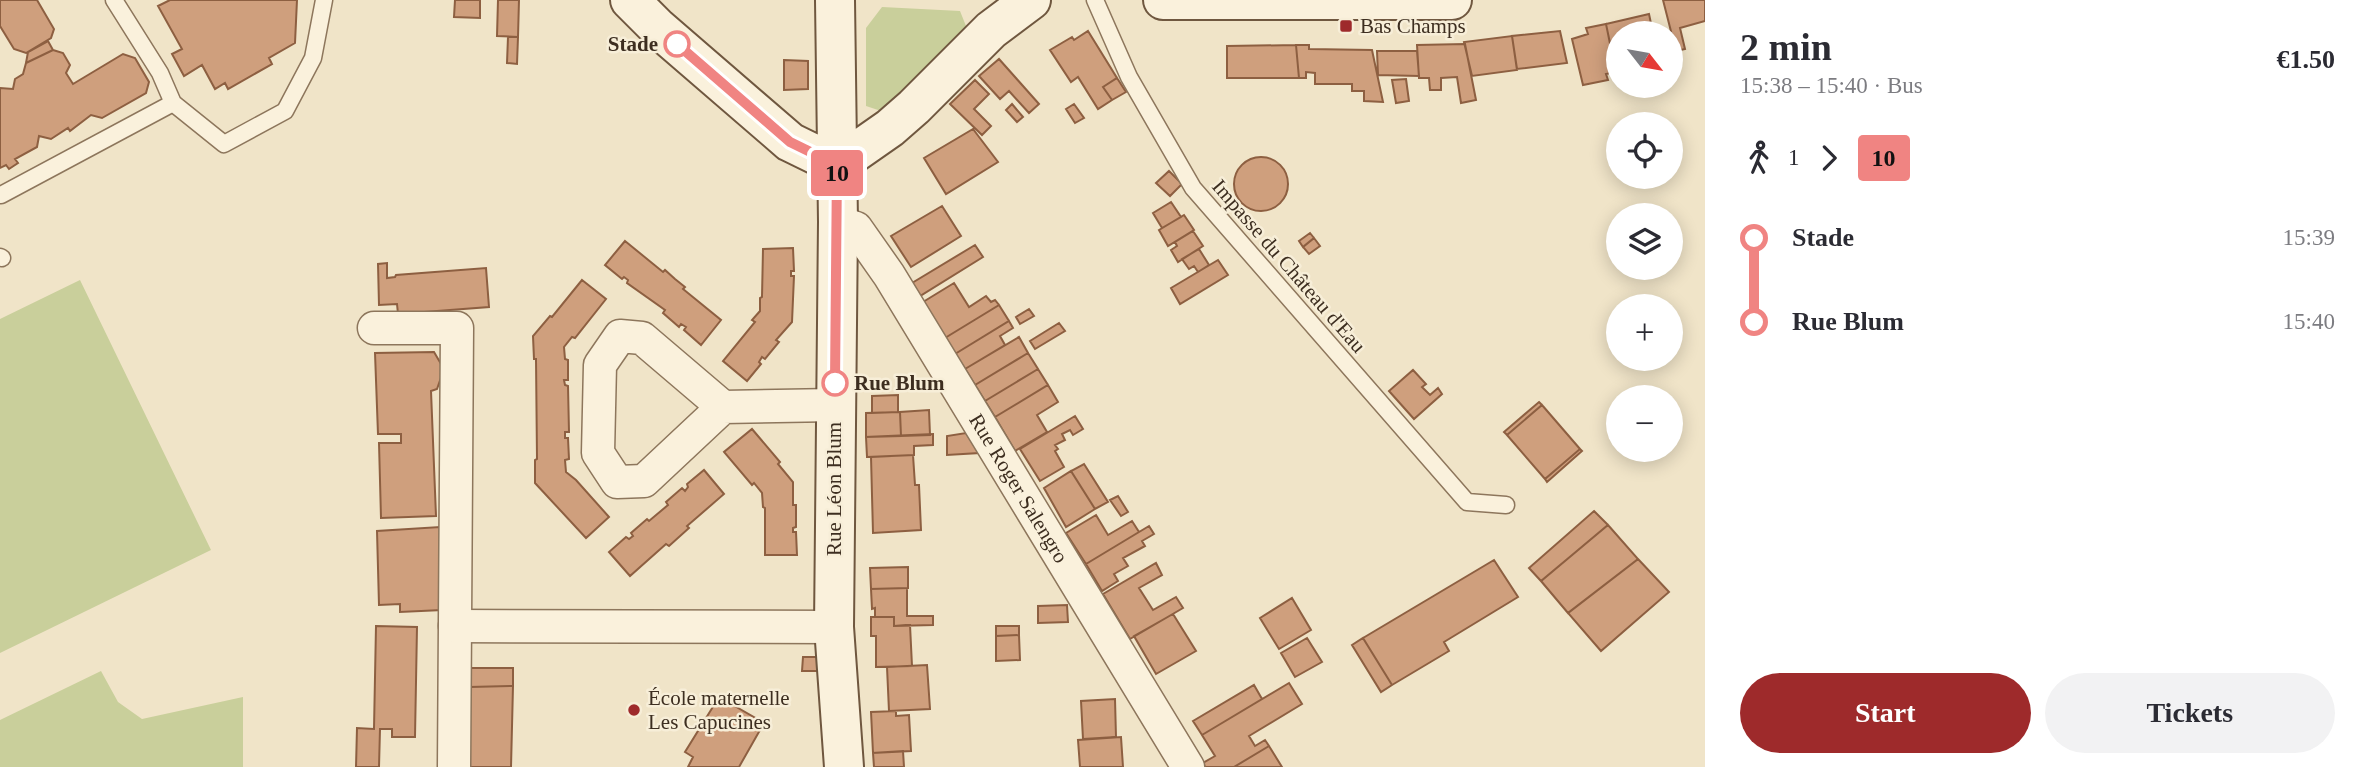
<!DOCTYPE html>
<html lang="en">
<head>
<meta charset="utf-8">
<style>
  :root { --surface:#fff; --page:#f2f2f3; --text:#2b2b33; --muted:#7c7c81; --accent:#9e2a2b }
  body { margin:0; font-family:"Times New Roman",serif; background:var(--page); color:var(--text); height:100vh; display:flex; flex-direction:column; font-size:26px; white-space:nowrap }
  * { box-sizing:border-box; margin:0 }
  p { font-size:23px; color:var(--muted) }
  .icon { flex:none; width:38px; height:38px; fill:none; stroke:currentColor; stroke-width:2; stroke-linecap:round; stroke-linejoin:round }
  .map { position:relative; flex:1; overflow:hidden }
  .details { display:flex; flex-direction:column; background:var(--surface); width:665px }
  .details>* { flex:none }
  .badge { padding:0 14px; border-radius:5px; font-size:24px; line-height:46px }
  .needle { width:46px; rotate:121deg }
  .tools { position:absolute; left:1606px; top:21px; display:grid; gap:14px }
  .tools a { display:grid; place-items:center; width:77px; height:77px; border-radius:50%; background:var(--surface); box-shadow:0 4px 18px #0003; font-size:35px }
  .map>.badge { position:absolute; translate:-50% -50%; box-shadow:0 0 0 4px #fff }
  .legs { display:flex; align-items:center; gap:10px; height:77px; padding:0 35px; font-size:23px }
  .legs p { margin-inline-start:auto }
  .overview { display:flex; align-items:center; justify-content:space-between; height:119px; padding:0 35px }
  h1 { font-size:38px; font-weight:700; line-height:52px }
  .action { display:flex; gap:14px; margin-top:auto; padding:14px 35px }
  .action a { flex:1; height:80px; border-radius:42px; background:var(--accent); color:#fff; font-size:28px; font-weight:700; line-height:80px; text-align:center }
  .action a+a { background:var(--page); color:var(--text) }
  ul { padding:0 35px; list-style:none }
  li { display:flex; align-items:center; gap:24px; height:84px; font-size:26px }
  li i { display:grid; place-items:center; width:10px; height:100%; margin:0 9px; background:currentColor }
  li i::after { content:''; width:18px; height:18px; margin:-9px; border:5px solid; border-radius:50%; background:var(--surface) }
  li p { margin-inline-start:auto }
  li:first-child i { background:linear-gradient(#0000 50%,currentColor 0) }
  li:last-child i { background:linear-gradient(currentColor 50%,#0000 0) }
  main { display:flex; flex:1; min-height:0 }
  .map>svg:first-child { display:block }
  .green { fill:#c9cf9b }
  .building { fill:#cf9f7d; stroke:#8d5f41; stroke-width:2 }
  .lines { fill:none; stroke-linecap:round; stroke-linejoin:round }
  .lane-casing { stroke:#8d765c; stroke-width:19 }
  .street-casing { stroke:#8d765c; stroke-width:35 }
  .secondary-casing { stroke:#6f573f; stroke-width:42 }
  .lane { stroke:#faf1dc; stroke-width:16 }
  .street { stroke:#faf1dc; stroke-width:32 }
  .secondary { stroke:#faf1dc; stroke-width:38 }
  .line-1-casing { stroke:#fff; stroke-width:16 }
  .line-1 { stroke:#f08482; stroke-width:10 }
  .poi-dot { fill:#9e2a2b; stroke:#f7eed8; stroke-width:2.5 }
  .stop-1-dot { fill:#fff; stroke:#f08482; stroke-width:3.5 }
  .labels { text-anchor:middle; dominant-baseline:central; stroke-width:5; stroke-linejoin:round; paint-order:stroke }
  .poi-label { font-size:21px; fill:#3d2e20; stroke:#f7eed8; text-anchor:start }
  .stop-label { font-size:21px; font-weight:bold; fill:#3d2e20; stroke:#f7eed8; text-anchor:end }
  .street-label { font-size:21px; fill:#3d2e20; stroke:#f7eed8 }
</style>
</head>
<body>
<main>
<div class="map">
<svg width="1705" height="767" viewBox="0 0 1705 767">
  <rect width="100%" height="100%" fill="#f0e4c8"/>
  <path class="green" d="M 882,7 L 960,11 L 970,36 L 893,115 L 866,106 L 866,28 Z
    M 80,280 L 211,550 L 0,653 L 0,319 Z
    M 101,671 L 118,702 L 142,719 L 243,697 L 243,767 L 0,767 L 0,720 Z"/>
  <path class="building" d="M 0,0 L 37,0 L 54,29 L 51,38 L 26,53 L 14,49 L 0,26 Z
    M 170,0 L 297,0 L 295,43 L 269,58 L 272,64 L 228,89 L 225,83 L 215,89 L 202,65 L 184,76 L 172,54 L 182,49 L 158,6 Z
    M 455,0 L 480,0 L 480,18 L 454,17 Z
    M 498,0 L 519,0 L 518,37 L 497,36 Z
    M 1663,0 L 1705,0 L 1705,21 L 1680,28 L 1685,49 L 1676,51 Z
    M 1649,14 L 1653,33 L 1619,33 L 1619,62 L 1614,63 L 1606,24 Z
    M 1606,24 L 1616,72 L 1606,74 L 1608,80 L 1583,85 L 1572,39 L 1588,34 L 1586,28 Z
    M 1088,31 L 1117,78 L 1103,87 L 1112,100 L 1098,109 L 1078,77 L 1071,82 L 1050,50 L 1072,37 L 1074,40 Z
    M 1560,31 L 1567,63 L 1517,69 L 1512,36 Z
    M 1512,36 L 1517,70 L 1472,76 L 1464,42 Z
    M 508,37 L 518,37 L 517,64 L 507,63 Z
    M 48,41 L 53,50 L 26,63 L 28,52 Z
    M 1465,44 L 1476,100 L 1461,103 L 1457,77 L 1441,78 L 1441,90 L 1430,90 L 1429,78 L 1419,78 L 1417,45 Z
    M 1296,45 L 1309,45 L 1309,49 L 1372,50 L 1383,102 L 1364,101 L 1364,91 L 1352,91 L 1352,84 L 1315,84 L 1315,73 L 1306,72 L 1306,78 L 1299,78 Z
    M 1296,45 L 1299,78 L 1227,78 L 1227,46 Z
    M 53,50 L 63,53 L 70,65 L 66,73 L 73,84 L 123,54 L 135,58 L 149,82 L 146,93 L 102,118 L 91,115 L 70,131 L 68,128 L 51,139 L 39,136 L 37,147 L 15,159 L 18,163 L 9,169 L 6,165 L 0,168 L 0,88 L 13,89 L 15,79 L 23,74 L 26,63 Z
    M 1377,51 L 1417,51 L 1419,76 L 1378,75 Z
    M 999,59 L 1039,104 L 1029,113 L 1009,91 L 1000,99 L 979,76 Z
    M 784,60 L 808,61 L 808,89 L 784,90 Z
    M 1117,78 L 1126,92 L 1112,100 L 1103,87 Z
    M 1406,79 L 1409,101 L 1396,103 L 1392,80 Z
    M 975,80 L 989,94 L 974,109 L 991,126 L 982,135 L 950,104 Z
    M 1012,104 L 1023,117 L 1017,122 L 1006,110 Z
    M 1074,104 L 1084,118 L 1075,123 L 1066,109 Z
    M 973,129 L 998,162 L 946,194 L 924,158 Z
    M1234 184a27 27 0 1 1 54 0a27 27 0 1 1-54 0Z
    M 1169,171 L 1182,184 L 1170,196 L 1156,183 Z
    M 1171,202 L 1181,217 L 1162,228 L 1153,213 Z
    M 942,206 L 961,236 L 911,267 L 891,236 Z
    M 1184,215 L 1194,230 L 1168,246 L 1159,230 Z
    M 1193,231 L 1203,246 L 1178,262 L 1171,250 L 1177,246 L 1175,242 Z
    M 1310,233 L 1314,238 L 1303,247 L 1299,241 Z
    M 1314,238 L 1320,246 L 1309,254 L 1303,247 Z
    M 625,241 L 663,272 L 665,270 L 675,279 L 685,287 L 683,289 L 721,320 L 701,345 L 684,330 L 686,327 L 681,324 L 679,327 L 663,313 L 665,310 L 627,283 L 628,280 L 624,277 L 622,279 L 605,265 Z
    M 975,245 L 983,257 L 920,296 L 912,283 Z
    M 793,248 L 794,271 L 791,271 L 791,276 L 794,276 L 792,322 L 776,340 L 779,342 L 765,359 L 762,357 L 759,362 L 761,364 L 747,381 L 723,361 L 755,322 L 752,320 L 760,311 L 760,298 L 762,297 L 763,249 Z
    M 1199,249 L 1209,265 L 1198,272 L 1194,266 L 1189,269 L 1182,259 Z
    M 1218,260 L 1228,275 L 1180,304 L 1171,288 Z
    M 387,263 L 387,278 L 395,277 L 396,275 L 486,268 L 489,307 L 398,314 L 397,304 L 379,305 L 378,264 Z
    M 582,280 L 606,299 L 575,338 L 572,337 L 564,347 L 565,359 L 568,360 L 568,380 L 564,380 L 565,385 L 568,386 L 569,432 L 565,432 L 565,438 L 568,438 L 569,459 L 565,460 L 566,472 L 576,480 L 609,517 L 586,538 L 535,483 L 535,460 L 537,459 L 536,359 L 534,359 L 533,336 L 550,316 L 552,317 Z
    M 954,283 L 969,307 L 986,296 L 991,302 L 995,300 L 999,305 L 945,338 L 923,302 Z
    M 999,305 L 1009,321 L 955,354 L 945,338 Z
    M 1029,309 L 1034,316 L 1020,324 L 1016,317 Z
    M 1009,321 L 1013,328 L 1000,336 L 1005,345 L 965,369 L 955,354 Z
    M 1059,323 L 1065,331 L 1035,349 L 1030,341 Z
    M 1019,337 L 1028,353 L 975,385 L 965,369 Z
    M 434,352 L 444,369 L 437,389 L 431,391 L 436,516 L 381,518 L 379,443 L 401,443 L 401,434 L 378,434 L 375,353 Z
    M 1028,353 L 1038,369 L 985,401 L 975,385 Z
    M 1038,369 L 1048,385 L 995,417 L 985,401 Z
    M 1413,370 L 1426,384 L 1422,387 L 1430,395 L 1438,388 L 1442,394 L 1414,419 L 1389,391 Z
    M 1048,385 L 1058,402 L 1037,415 L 1047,432 L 1015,451 L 995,417 Z
    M 898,395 L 898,412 L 872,413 L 872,396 Z
    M 1539,402 L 1542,405 L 1507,435 L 1504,432 Z
    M 1542,405 L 1580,449 L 1545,479 L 1507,435 Z
    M 929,410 L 930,435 L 901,436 L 900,412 Z
    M 900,412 L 901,436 L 866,437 L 866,413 Z
    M 1075,416 L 1083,429 L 1073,435 L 1070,430 L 1062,434 L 1065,440 L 1055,445 L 1058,449 L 1055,451 L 1064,467 L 1040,481 L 1020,449 Z
    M 752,429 L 780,462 L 778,464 L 793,482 L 793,505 L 796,505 L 796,527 L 793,528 L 793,532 L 796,532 L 797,555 L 765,555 L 765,508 L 763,507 L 762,493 L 754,483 L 752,485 L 724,452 Z
    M 966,433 L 979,453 L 947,455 L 947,436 Z
    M 933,434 L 933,445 L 914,446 L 914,455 L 867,457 L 866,437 Z
    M 1580,449 L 1582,451 L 1547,482 L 1545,479 Z
    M 913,455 L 915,485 L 919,485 L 921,530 L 873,533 L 871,457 Z
    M 1084,464 L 1108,502 L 1095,509 L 1071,471 Z
    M 704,470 L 724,494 L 687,526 L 689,528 L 669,546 L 666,544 L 630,576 L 609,552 L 626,537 L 629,539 L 633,536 L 631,533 L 647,519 L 649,521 L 668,505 L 666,502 L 682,488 L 685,491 L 688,487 L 687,484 Z
    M 1071,471 L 1095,509 L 1066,527 L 1044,488 Z
    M 1118,496 L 1128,512 L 1121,516 L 1110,500 Z
    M 1594,511 L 1608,525 L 1541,581 L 1529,568 Z
    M 1096,515 L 1108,535 L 1132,521 L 1139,532 L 1086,564 L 1066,533 Z
    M 1608,525 L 1638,559 L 1568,613 L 1541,581 Z
    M 1149,526 L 1154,534 L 1142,541 L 1145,546 L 1123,558 L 1128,566 L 1114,574 L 1118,581 L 1102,591 L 1086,564 Z
    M 440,527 L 442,610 L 400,612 L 400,604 L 379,605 L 377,531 Z
    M 1638,559 L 1669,592 L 1601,651 L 1568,613 Z
    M 1494,560 L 1518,597 L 1444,642 L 1449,651 L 1392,685 L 1363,638 Z
    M 1156,563 L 1162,575 L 1139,588 L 1153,610 L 1176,597 L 1183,608 L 1130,639 L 1103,594 Z
    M 908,567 L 908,588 L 871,589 L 870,568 Z
    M 907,588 L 907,616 L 933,616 L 933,625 L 894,626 L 894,617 L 875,617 L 875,608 L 872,609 L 871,589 Z
    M 1292,598 L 1311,630 L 1279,649 L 1260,618 Z
    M 1067,605 L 1068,622 L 1038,623 L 1038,606 Z
    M 1173,614 L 1196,651 L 1156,674 L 1134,636 Z
    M 871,617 L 894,617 L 894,626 L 910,625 L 912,666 L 876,667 L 876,636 L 871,636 Z
    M 376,626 L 417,627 L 415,737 L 392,737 L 392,729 L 380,729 L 379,767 L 356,767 L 357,728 L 374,729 Z
    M 996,626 L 1019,626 L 1019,635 L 996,636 Z
    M 1019,635 L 1020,660 L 996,661 L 996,636 Z
    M 1307,638 L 1322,662 L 1295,677 L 1281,653 Z
    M 1363,638 L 1392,685 L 1381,692 L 1352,645 Z
    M 803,657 L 817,657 L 817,671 L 802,671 Z
    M 927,665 L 930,709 L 889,711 L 887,667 Z
    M 470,668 L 513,668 L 513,686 L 470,687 Z
    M 1289,683 L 1302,704 L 1249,736 L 1255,746 L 1265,740 L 1269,746 L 1234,767 L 1205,767 L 1203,763 L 1215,756 L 1202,735 Z
    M 1254,685 L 1262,699 L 1202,735 L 1193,721 Z
    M 513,686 L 511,767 L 468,767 L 470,687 Z
    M 719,697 L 764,723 L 739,767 L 688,767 L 693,757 L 685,752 Z
    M 1115,699 L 1116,737 L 1083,739 L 1081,701 Z
    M 896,711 L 896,716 L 909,715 L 911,751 L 873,753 L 871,712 Z
    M 1121,737 L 1123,767 L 1080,767 L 1078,740 Z
    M 1269,746 L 1282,767 L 1234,767 Z
    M 903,751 L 904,767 L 874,767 L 873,753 Z"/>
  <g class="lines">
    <defs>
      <path id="lane" d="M 114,0 L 160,73 L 173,103 L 224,144 L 285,111 L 313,58 L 324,0
        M 1095,0 L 1129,77 L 1193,188 L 1467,502 L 1506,505
        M 1,195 L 173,103
        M 0,257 L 2,258"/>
      <g id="street">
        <path id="s1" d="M 838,222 L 856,228 L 889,275 L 1188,767"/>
        <path d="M 374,328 L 457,328 L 454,767"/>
        <path d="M 723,407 L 644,481 L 617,482 L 598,453 L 600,365 L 620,336 L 642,338 L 723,407 L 835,405"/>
        <path d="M 455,626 L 834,627"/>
      </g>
      <path id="secondary" d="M 630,0 L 658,28 L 790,142 L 837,165
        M 835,0 L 838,222 L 834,627 L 844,767
        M 1163,0 L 1452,0
        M 837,165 L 890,128 L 914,107 L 991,30 L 1031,0"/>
    </defs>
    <use href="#lane" class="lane-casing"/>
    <use href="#street" class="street-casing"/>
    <use href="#secondary" class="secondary-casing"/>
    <use href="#lane" class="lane"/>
    <use href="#street" class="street"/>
    <use href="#secondary" class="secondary"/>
  </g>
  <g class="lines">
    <defs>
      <path id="line-1" d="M 677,44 L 790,142 L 837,165 L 835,383"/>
    </defs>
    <use href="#line-1" class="line-1-casing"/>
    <use href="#line-1" class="line-1"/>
  </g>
  <g class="poi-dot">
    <rect x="1339" y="19" width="14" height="14" rx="3.5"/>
    <circle cx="634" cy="710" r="7"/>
  </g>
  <g class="stop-1-dot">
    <circle cx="677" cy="44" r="12"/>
    <circle cx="835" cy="383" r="12"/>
  </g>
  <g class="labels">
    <g class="poi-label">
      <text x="1360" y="26">Bas Champs</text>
      <text x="648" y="698">École maternelle<tspan x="648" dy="24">Les Capucines</tspan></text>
    </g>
    <g class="stop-label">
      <text x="658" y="44">Stade</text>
      <text x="854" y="383" text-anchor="start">Rue Blum</text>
    </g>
    <g class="street-label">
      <text transform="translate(1289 266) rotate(49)">Impasse du Château d'Eau</text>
      <text stroke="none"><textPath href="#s1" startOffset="326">Rue Roger Salengro</textPath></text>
      <text transform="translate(834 489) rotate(-90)">Rue Léon Blum</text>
    </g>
  </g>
</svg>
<div class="tools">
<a><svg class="needle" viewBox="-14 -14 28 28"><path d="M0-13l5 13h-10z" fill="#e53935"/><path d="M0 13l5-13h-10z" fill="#7c7c81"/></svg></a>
<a><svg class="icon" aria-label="locate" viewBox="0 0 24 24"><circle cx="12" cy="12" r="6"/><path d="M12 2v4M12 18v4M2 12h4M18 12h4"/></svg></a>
<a><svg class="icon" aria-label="layers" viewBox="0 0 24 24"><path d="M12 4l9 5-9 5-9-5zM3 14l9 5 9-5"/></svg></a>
<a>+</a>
<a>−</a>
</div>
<b class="badge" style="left:837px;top:173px;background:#f08482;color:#111">10</b>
</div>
<section class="details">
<div class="overview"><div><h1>2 min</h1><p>15:38 – 15:40 · Bus</p></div><b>€1.50</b></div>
<div class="legs"><svg class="icon" aria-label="walk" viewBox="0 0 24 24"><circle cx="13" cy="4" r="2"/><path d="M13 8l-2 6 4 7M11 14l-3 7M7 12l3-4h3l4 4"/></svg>1<svg class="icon" aria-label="forward" viewBox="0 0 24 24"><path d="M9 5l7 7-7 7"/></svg><b class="badge" style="background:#f08482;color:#111">10</b></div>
<ul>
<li><i style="color:#f08482"></i><b>Stade</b><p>15:39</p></li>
<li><i style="color:#f08482"></i><b>Rue Blum</b><p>15:40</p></li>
</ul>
<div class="action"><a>Start</a><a>Tickets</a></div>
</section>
</main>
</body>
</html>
